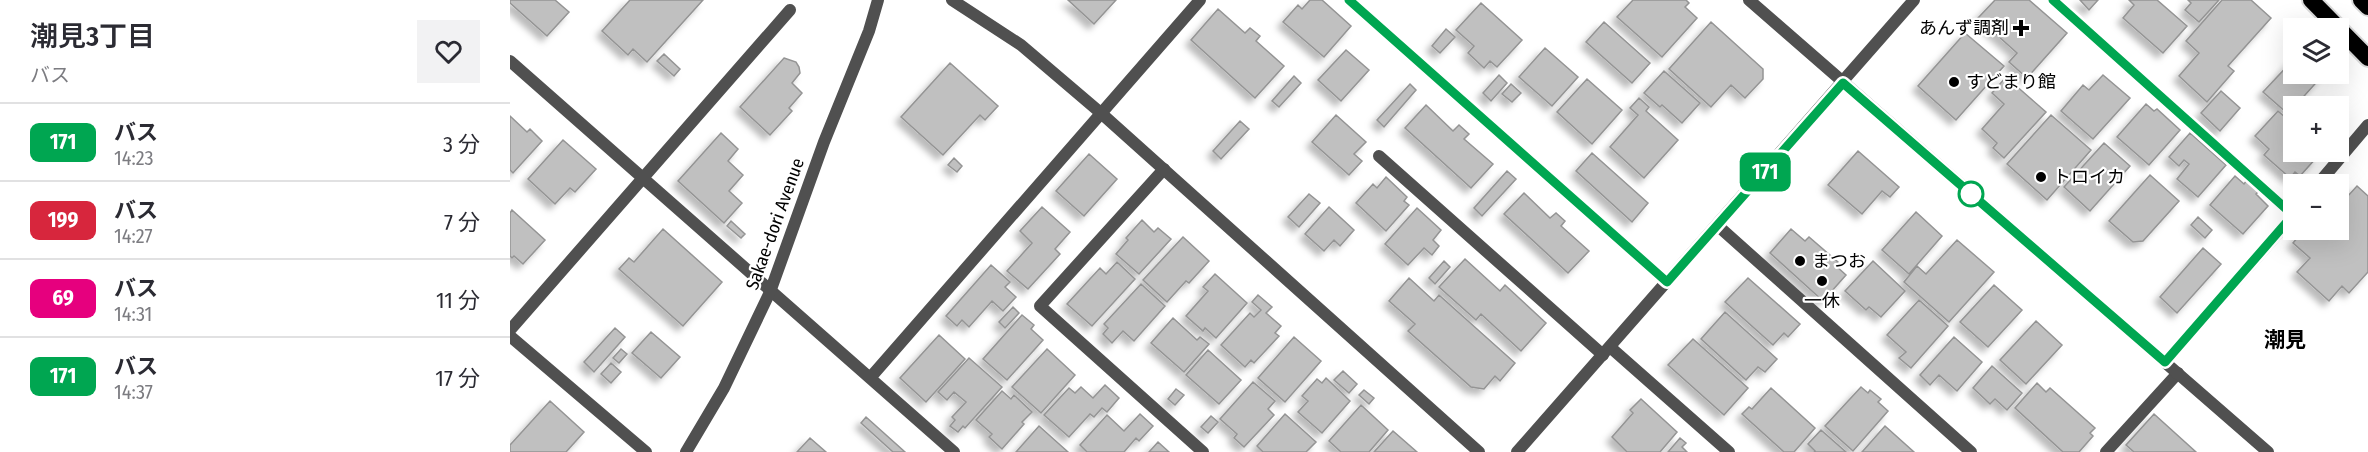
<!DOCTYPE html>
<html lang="ja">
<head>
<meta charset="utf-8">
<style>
  :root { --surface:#fff; --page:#f2f2f3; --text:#2b2b33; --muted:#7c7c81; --line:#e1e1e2 }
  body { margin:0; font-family:"Fira Sans Condensed","Noto Sans JP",sans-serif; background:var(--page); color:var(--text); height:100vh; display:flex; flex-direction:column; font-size:22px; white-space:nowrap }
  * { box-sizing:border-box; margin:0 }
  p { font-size:20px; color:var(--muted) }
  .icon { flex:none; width:33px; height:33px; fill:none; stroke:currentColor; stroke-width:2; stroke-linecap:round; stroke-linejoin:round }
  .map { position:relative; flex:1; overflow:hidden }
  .details { display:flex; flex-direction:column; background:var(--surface); width:510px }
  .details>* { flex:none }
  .badge { padding:0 12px; border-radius:9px; font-size:21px; line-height:39px }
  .controls { position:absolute; left:1773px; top:18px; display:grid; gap:12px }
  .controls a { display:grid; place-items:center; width:66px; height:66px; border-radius:0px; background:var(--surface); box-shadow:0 6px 24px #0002; font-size:30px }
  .map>.badge { position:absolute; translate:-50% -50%; box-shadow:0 0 0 3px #fff }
  .round { display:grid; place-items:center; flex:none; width:63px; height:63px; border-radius:0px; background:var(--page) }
  .headline { display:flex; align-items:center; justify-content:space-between; height:102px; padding:0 30px }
  h1 { font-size:28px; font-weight:600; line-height:45px }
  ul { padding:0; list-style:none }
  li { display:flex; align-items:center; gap:18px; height:78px; padding:0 30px; border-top:2px solid var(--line) }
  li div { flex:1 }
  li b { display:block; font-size:22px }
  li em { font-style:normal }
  li .badge { min-width:66px; font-weight:700; text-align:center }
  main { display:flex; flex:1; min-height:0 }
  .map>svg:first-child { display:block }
  .building { fill:#c0c0c0; stroke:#949494; stroke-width:1.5; filter:url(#shadow) }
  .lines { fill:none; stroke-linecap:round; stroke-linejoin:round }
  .trunk-casing { stroke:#dbdbdb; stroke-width:20 }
  .service { stroke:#505050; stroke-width:12 }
  .minor { stroke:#505050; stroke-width:12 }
  .tertiary { stroke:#505050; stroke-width:12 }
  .trunk { stroke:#000; stroke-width:16 }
  .line-casing { stroke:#fff; stroke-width:14 }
  .line { stroke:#00a651; stroke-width:9 }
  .poi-dot { fill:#000; stroke:#fff; stroke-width:2 }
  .stop-dot { fill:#fff; stroke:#00a651; stroke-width:3 }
  .labels { text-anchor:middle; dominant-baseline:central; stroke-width:4.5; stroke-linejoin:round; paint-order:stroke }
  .poi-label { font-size:18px; fill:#000; stroke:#fff; text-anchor:start }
  .street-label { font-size:18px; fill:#000; stroke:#fff }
  .quarter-label { font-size:21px; font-weight:bold; fill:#000; stroke:#fff }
</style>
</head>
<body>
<main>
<section class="details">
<div class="headline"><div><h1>潮見3丁目</h1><p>バス</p></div><a class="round"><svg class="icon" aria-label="heart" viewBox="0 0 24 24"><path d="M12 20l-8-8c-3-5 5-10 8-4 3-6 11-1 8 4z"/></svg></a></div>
<ul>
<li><span class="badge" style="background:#00a651;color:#fff">171</span><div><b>バス</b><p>14:23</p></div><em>3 分</em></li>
<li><span class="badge" style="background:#d7263d;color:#fff">199</span><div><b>バス</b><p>14:27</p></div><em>7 分</em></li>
<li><span class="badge" style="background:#e6007e;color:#fff">69</span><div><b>バス</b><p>14:31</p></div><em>11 分</em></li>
<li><span class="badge" style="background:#00a651;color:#fff">171</span><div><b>バス</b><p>14:37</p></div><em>17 分</em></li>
</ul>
</section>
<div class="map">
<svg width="1858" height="452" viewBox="0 0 1858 452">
  <defs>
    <filter id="shadow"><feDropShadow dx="-5.5" dy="5.5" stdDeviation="3" flood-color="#0004"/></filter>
  </defs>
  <rect width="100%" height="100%" fill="#fff"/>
  <path class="building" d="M 0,0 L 45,0 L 59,12 L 37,36 L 0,3 Z
    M 120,0 L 193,0 L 137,62 L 123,49 L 118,55 L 92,31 Z
    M 558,0 L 606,0 L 584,24 Z
    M 800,0 L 812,0 L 841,26 L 814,57 L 773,22 L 788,5 L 792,9 Z
    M 1123,0 L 1176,0 L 1179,3 L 1175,7 L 1187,18 L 1152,57 L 1107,17 Z
    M 1485,0 L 1519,0 L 1557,33 L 1517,78 L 1499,62 L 1507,53 L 1468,18 Z
    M 1570,0 L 1588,0 L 1579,10 Z
    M 1619,0 L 1647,0 L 1677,26 L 1653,53 L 1613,18 L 1624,5 Z
    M 1678,0 L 1709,0 L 1689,22 L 1675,10 L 1681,3 Z
    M 1712,0 L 1741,0 L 1761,18 L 1718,66 L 1724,71 L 1697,102 L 1669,76 L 1689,53 L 1676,41 Z
    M 971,3 L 1012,40 L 987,67 L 980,61 L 974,68 L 958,53 L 964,46 L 946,30 Z
    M 708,9 L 735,33 L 740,28 L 750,36 L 746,41 L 774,66 L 745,98 L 681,40 Z
    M 1094,22 L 1140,63 L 1122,83 L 1076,42 Z
    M 1201,22 L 1253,69 L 1253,79 L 1235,98 L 1221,85 L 1201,107 L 1159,69 Z
    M 936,29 L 945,37 L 930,53 L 922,46 Z
    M 1455,33 L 1494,66 L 1446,120 L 1408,86 Z
    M 1035,48 L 1068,77 L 1042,106 L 1009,77 Z
    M 836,50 L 859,70 L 831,101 L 808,80 Z
    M 154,54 L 170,69 L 164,76 L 147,61 Z
    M 274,58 L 286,62 L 289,67 L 290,73 L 282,83 L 292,93 L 279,108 L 282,111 L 260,135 L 230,107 Z
    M 1784,59 L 1784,74 L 1813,75 L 1778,114 L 1753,92 Z
    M 440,63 L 488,106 L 475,120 L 470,115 L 433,155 L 391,117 Z
    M 1154,71 L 1190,103 L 1172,123 L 1152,105 L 1150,107 L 1134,93 Z
    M 989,75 L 997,83 L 981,101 L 973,93 Z
    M 1593,75 L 1620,98 L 1583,139 L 1551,111 L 1573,85 L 1579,90 Z
    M 784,76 L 791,83 L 769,107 L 762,101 Z
    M 1496,77 L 1536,112 L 1494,158 L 1483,148 L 1487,143 L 1472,129 L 1494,104 L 1482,93 Z
    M 1077,79 L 1112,110 L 1082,144 L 1047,112 Z
    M 900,84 L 906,90 L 874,127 L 867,120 Z
    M 1001,84 L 1011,93 L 1002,102 L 992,94 Z
    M 1711,91 L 1730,108 L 1710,131 L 1691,113 Z
    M 1129,98 L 1139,107 L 1136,111 L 1168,140 L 1134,178 L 1100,147 L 1128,115 L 1120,108 Z
    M 1636,104 L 1644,111 L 1647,109 L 1670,130 L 1639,165 L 1607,137 Z
    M 916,105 L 943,131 L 949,125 L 959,134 L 954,139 L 983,164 L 961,188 L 895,128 Z
    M 1768,111 L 1784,125 L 1784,152 L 1805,152 L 1803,154 L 1807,157 L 1790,176 L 1785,172 L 1780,178 L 1754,155 L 1759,149 L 1745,136 Z
    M 826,115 L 856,142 L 844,154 L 852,161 L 839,175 L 802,142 Z
    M 1541,115 L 1581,150 L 1537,200 L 1497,164 Z
    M 0,116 L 17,132 L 20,129 L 32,141 L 3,173 L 0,170 Z
    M 730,121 L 739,129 L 711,159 L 703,151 Z
    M 211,133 L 228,149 L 218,161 L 233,175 L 219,191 L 232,203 L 214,223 L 168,181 Z
    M 1680,133 L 1716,165 L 1688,197 L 1667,179 L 1679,164 L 1674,160 L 1669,166 L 1659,157 Z
    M 53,140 L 86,169 L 65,192 L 60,188 L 45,204 L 18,179 Z
    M 1594,143 L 1620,166 L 1580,211 L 1554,187 Z
    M 1348,151 L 1389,187 L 1380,197 L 1372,191 L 1352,214 L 1318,185 Z
    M 1082,153 L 1138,203 L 1122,222 L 1066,171 Z
    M 579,154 L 607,179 L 574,216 L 546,191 Z
    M 444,158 L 452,166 L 447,172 L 438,165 Z
    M 997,171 L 1006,179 L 972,216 L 964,208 Z
    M 1640,175 L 1669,201 L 1633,241 L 1623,242 L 1599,221 Z
    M 1725,176 L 1734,184 L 1737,180 L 1749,191 L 1746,194 L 1758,206 L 1733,234 L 1700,205 Z
    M 876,177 L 897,197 L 894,201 L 899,205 L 876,231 L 846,203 L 863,184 L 867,188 Z
    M 1847,186 L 1858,196 L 1858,272 L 1839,293 L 1832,286 L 1819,301 L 1787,272 L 1800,258 L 1783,243 L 1793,231 L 1801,239 L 1809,230 L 1828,230 L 1828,189 L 1837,197 Z
    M 1014,193 L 1040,218 L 1046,213 L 1055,221 L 1051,226 L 1079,251 L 1058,273 L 994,214 Z
    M 799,194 L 810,203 L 789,227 L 778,217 Z
    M 532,207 L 560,232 L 545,249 L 550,254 L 518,289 L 497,271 L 522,243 L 510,231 Z
    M 819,207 L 844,230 L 830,246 L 824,240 L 814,251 L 795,234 Z
    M 907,208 L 931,230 L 923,240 L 929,246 L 922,255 L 914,248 L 898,265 L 875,244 Z
    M 2,210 L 35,240 L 13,264 L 4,256 L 2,258 L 0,256 L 0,213 Z
    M 1406,212 L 1432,236 L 1399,274 L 1372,250 Z
    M 1688,217 L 1702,230 L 1695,238 L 1681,225 Z
    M 632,220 L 644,232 L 648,228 L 661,239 L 629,274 L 606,254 L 618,240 L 616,238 Z
    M 221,221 L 235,234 L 231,238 L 217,226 Z
    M 153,229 L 212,282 L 173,326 L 109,269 L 119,258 L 124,262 Z
    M 1281,229 L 1295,241 L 1299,237 L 1328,262 L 1325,265 L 1336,275 L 1313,301 L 1260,253 Z
    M 673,237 L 699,261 L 679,283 L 676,281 L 657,302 L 633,280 Z
    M 1447,240 L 1484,272 L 1439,322 L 1394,282 L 1407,266 L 1416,274 Z
    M 1693,248 L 1711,264 L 1667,313 L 1650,297 Z
    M 955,259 L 990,291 L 995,285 L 1036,323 L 1011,351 L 971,314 L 966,320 L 929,287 Z
    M 934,261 L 940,267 L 925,284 L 919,278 Z
    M 1363,261 L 1395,291 L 1371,317 L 1359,307 L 1356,310 L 1335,291 Z
    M 607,262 L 625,279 L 582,326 L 557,304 L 590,268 L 596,274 Z
    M 481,265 L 500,282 L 495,287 L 506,297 L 493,311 L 482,301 L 459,327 L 452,320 L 447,326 L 436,316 Z
    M 705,274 L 737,303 L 706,338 L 695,328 L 693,331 L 676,316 L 698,291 L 693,287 Z
    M 899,278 L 924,301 L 929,295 L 1005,363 L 990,381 L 985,376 L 974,389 L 961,387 L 898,331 L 905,324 L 879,301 Z
    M 1238,278 L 1290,324 L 1278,337 L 1274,333 L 1263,345 L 1215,302 Z
    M 631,284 L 655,306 L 624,341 L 613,331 L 602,343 L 593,334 L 598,328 L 594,324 Z
    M 1484,285 L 1512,310 L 1478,347 L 1450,322 Z
    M 748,295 L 762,307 L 756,313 L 771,326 L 765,333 L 769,336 L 744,363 L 741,360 L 735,367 L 711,345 L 740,313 L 744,317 L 751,310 L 742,302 Z
    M 1409,300 L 1438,326 L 1401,368 L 1389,358 L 1396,352 L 1377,335 Z
    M 503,307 L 509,313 L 495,328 L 489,322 Z
    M 1215,312 L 1267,359 L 1255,372 L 1248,367 L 1236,380 L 1191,339 Z
    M 512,315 L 524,325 L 521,329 L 533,340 L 497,380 L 473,359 Z
    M 663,318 L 687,340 L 690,337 L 699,344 L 674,372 L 641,343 Z
    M 1526,321 L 1552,345 L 1516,384 L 1490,360 Z
    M 105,328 L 115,337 L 84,372 L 74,362 Z
    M 141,332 L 170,357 L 151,378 L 122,353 Z
    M 429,335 L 455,359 L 416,402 L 390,378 Z
    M 784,337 L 811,361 L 775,402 L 748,378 Z
    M 1444,337 L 1472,362 L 1447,391 L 1429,375 L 1420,385 L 1410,375 Z
    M 1183,339 L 1238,388 L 1214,415 L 1158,365 Z
    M 111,349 L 117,354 L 109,363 L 103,358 Z
    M 537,349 L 565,375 L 531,413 L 502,387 Z
    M 698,350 L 731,380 L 709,404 L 676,375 Z
    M 459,358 L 492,387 L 455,428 L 453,426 L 448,432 L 440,426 L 445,420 L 442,417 L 456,402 L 444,392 L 437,400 L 428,392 Z
    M 101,363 L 111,372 L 101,383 L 91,374 Z
    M 1482,366 L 1512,393 L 1497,410 L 1485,399 L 1480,404 L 1463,388 Z
    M 833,371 L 847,384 L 839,393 L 824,380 Z
    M 816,378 L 840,401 L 812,433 L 788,412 L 798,401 L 792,396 L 807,379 L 812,383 Z
    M 743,382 L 765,401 L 758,409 L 764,415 L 734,447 L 724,438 L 727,434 L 710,419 Z
    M 1527,383 L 1536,392 L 1540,388 L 1585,428 L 1580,433 L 1583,436 L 1569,452 L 1553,452 L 1505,408 Z
    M 595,385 L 609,398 L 597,412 L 592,408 L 584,417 L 580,414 L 559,437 L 534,415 L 559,388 L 565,393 L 571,387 L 583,398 Z
    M 1351,387 L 1358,393 L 1360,390 L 1371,399 L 1368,402 L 1378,411 L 1343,451 L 1315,426 Z
    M 1261,388 L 1305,428 L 1284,452 L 1274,452 L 1232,414 L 1239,407 L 1242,409 Z
    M 666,389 L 674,395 L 665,405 L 658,399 Z
    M 854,390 L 864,398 L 859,404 L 849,395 Z
    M 492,391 L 501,399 L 504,395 L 522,412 L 512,422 L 514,424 L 492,449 L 479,437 L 482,434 L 466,420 Z
    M 1131,399 L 1167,432 L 1150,452 L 1117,452 L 1102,437 L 1123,413 L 1120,410 Z
    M 40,401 L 74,432 L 56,452 L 0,452 L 0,445 Z
    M 851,405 L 878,430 L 859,452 L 831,452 L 819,441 Z
    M 630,414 L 643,426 L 629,441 L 626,438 L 614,452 L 577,452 L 570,445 L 597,415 L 614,431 Z
    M 775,414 L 806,442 L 796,452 L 753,452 L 747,446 Z
    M 1644,414 L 1686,452 L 1624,452 L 1616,445 Z
    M 701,416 L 708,422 L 698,433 L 691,427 Z
    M 356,417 L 395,452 L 383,452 L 351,423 Z
    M 529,426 L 558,452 L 506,452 Z
    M 1375,426 L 1404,452 L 1352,452 Z
    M 1311,430 L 1336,452 L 1304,452 L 1305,451 L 1298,444 Z
    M 883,431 L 907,452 L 864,452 Z
    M 300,438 L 316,452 L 287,452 Z
    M 1170,438 L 1176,443 L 1172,447 L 1177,452 L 1158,452 Z
    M 648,442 L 659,452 L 639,452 Z"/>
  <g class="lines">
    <defs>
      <path id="trunk" d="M 1801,0 L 1858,58
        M 1851,0 L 1858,7"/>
    </defs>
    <use href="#trunk" class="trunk-casing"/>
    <path class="service" d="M 1543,0 L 1783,215
      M 869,156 L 1093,355"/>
    <path class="minor" d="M 839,0 L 1157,282
      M 0,61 L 444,452
      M 654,169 L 530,306 L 693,452
      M 1808,184 L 1858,125
      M 1207,225 L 1461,452
      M 0,330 L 280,10
      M 0,336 L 136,452
      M 1100,347 L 1219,452
      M 1655,362 L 1784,215
      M 360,378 L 690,0
      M 1596,452 L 1668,373"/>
    <path class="tertiary" d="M 442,0 L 511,45 L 592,114 L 969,452
      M 1239,0 L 1758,452
      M 176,452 L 214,388 L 260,292 L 314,142 L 359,31 L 368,0
      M 1007,452 L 1404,0"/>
    <use href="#trunk" class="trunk"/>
  </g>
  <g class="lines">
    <defs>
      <path id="line" d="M 839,0 L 1157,282 L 1333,83 L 1655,362 L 1783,215 L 1543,0"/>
    </defs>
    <use href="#line" class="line-casing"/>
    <use href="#line" class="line"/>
  </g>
  <g class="poi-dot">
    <path d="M1508 19h6v6h6v6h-6v6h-6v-6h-6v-6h6z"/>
    <circle cx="1444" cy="82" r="6"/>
    <circle cx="1531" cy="177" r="6"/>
    <circle cx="1290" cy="261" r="6"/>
    <circle cx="1312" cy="281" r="6"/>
  </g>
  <circle class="stop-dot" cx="1461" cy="194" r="12"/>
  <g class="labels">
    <g class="poi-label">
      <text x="1499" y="28" text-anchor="end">あんず調剤</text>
      <text x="1456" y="82">すどまり館</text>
      <text x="1543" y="177">トロイカ</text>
      <text x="1302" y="261">まつお</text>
      <text x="1312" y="301" text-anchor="middle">一休</text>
    </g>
    <g class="street-label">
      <text transform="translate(265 224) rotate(-70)">Sakae-dori Avenue</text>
    </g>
    <g class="quarter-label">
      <text x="1775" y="340">潮見</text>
    </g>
  </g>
</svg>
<div class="controls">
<a><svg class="icon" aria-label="layers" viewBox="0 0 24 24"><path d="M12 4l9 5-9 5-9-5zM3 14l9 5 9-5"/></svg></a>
<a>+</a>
<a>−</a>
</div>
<b class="badge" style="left:1255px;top:172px;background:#00a651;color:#fff">171</b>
</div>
</main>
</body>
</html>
